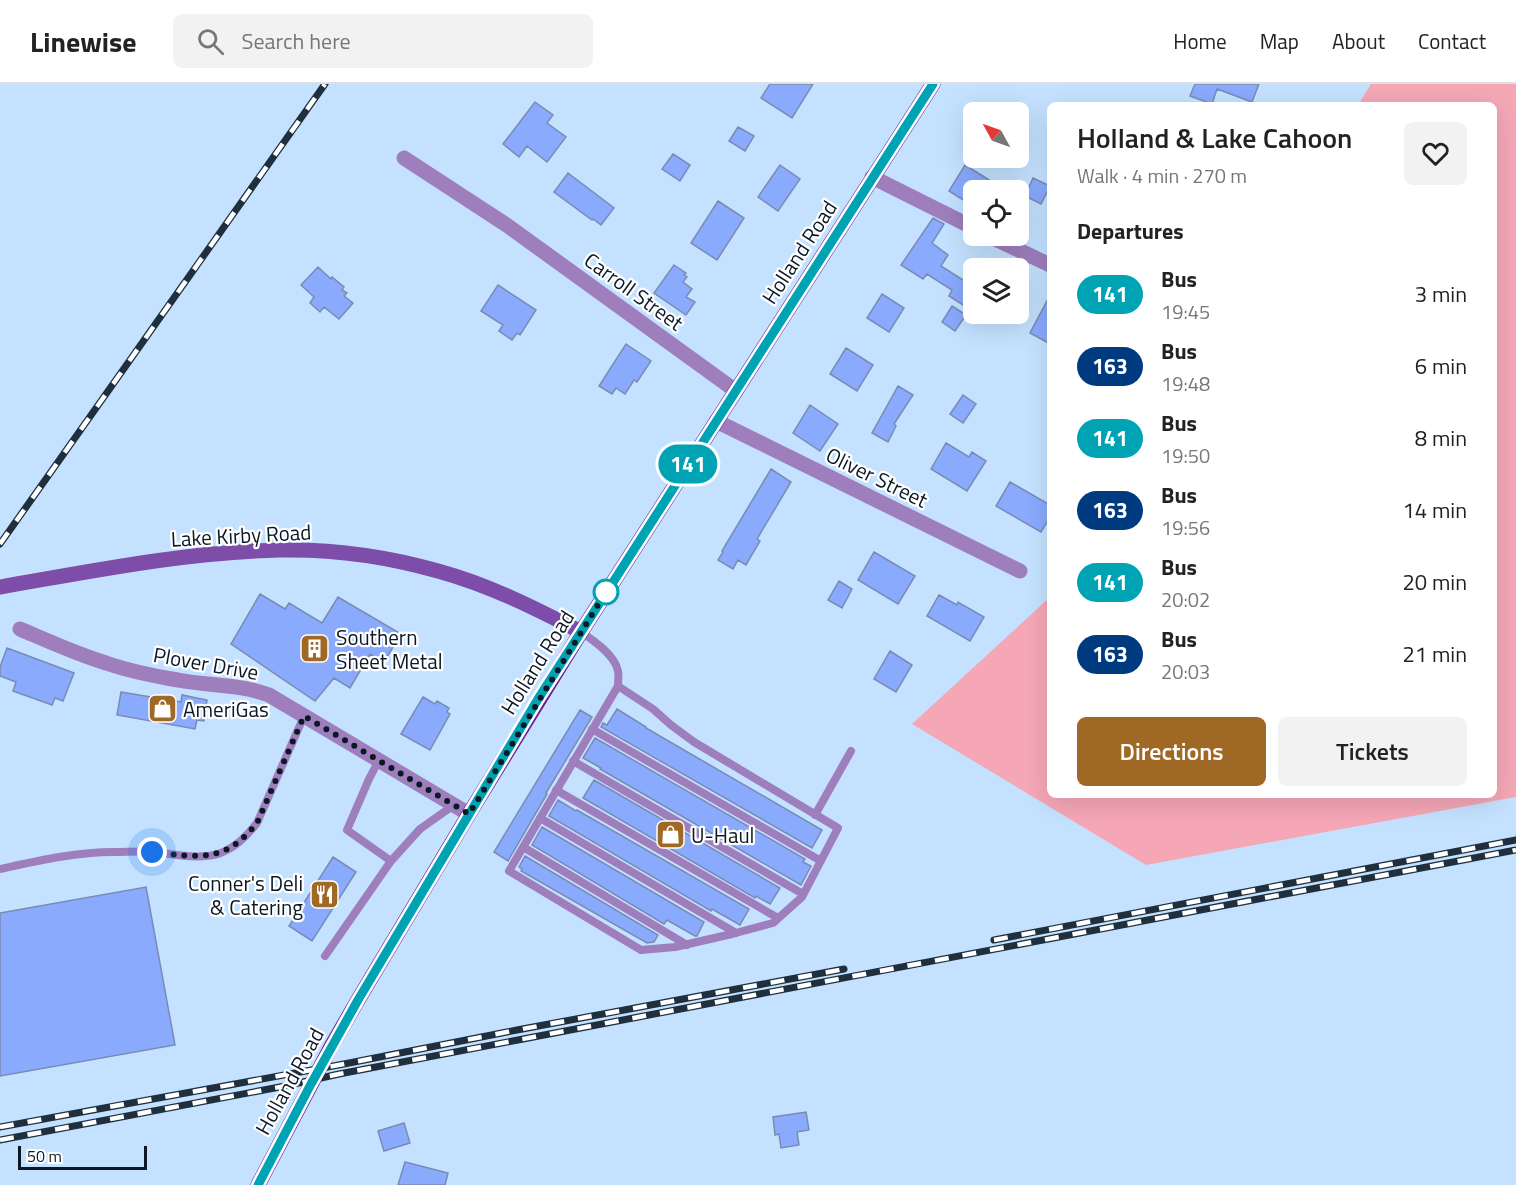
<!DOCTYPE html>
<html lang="en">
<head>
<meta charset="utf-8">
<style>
  :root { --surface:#fff; --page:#f2f2f2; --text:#222; --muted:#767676; --line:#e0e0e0; --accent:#9f6824 }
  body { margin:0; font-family:"Titillium Web",sans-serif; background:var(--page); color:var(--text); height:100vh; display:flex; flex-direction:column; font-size:22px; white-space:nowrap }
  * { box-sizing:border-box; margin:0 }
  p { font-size:20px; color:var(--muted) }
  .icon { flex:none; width:33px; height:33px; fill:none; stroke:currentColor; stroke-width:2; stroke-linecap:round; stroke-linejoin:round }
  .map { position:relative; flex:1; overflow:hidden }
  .sheet { position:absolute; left:1047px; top:18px; width:450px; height:696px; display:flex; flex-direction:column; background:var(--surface); border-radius:9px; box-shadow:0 6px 24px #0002 }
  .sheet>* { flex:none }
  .badge { padding:0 12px; border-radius:20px; font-size:21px; line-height:39px }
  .needle { width:39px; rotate:310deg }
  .controls { position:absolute; left:963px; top:18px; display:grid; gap:12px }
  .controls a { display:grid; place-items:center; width:66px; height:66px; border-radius:9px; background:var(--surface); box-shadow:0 6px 24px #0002; font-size:30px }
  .scale { position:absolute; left:18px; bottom:15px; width:129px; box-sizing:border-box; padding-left:6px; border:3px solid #0b1925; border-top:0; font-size:16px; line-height:21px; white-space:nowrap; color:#0b1925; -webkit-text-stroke:4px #fff; paint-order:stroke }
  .you { position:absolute; width:30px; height:30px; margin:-15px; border:4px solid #fff; border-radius:50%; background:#1a73e8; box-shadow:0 0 0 9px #1a73e833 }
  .map>.badge { position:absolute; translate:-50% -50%; box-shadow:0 0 0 3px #fff }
  h2 { padding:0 30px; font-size:22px; line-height:54px }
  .round { display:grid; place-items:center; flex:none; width:63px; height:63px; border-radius:9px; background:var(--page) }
  .summary { display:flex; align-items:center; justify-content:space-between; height:102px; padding:0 30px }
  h1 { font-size:28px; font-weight:600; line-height:45px }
  .button { display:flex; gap:12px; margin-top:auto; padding:12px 30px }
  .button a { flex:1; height:69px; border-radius:9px; background:var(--accent); color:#fff; font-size:24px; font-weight:600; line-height:69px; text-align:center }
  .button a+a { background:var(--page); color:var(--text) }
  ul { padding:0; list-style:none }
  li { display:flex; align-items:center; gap:18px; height:72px; padding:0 30px }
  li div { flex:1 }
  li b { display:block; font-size:22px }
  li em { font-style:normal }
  li .badge { min-width:66px; font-weight:700; text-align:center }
  header { display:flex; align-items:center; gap:36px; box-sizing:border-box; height:84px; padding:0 30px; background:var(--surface); border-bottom:2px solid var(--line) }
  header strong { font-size:28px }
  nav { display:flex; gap:33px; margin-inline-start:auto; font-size:21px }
  .search { width:420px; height:54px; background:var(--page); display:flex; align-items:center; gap:15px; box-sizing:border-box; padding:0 21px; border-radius:9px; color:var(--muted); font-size:22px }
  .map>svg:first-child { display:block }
  .green { fill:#f5a7b6 }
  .building { fill:#89aafd; stroke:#7a8bb3; stroke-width:1.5 }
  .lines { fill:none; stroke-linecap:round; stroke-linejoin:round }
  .lane { stroke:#9e7ebd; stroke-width:8 }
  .street { stroke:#9e7ebd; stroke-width:15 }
  .secondary { stroke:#7e4ca9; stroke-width:15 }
  .primary { stroke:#681f99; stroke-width:15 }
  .rail-casing { stroke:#1f2f3d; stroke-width:7 }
  .rail { stroke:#fff; stroke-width:4.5; stroke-dasharray:14; stroke-linecap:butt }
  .line-casing { stroke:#fff; stroke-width:14 }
  .line { stroke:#00a3b4; stroke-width:9 }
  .walk { stroke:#0b1925; stroke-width:6; stroke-dasharray:0 10.8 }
  .stop-dot { fill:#fff; stroke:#00a3b4; stroke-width:3 }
  .labels { text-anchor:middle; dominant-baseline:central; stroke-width:4.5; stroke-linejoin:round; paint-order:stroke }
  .street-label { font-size:21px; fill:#0b1925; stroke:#fff }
  .poi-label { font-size:21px; fill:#0b1925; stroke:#fff; text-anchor:start }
</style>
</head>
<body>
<header>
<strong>Linewise</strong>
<div class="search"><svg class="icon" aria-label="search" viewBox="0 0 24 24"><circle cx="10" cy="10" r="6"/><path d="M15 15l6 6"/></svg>Search here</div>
<nav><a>Home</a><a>Map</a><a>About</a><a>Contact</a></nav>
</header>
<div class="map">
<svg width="1516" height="1101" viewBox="0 0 1516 1101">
  <rect width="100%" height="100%" fill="#c4e2ff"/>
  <path class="green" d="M 1371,0 L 1516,0 L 1516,713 L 1146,781 L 912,640 L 1050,513 L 1050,711 L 1494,711 L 1494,21 L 1358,21 Z"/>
  <path class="building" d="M 770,0 L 813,0 L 792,34 L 761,14 Z
    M 1195,0 L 1259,0 L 1252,18 L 1217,5 L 1212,20 L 1190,12 Z
    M 535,18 L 553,31 L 547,39 L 566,53 L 547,78 L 527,62 L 519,73 L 503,60 Z
    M 738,43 L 754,52 L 745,67 L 729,57 Z
    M 673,70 L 690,81 L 680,97 L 662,85 Z
    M 780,81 L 800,95 L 778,127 L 758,113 Z
    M 965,81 L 986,94 L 1005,106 L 974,106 L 974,123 L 949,107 Z
    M 568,89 L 614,124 L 601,141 L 593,135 L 592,136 L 554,108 Z
    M 1033,94 L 1050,102 L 1041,120 L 1025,112 Z
    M 718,117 L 744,134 L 717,176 L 691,159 Z
    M 933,134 L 944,140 L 932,159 L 948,171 L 941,182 L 974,203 L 963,221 L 949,212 L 952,206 L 927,190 L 923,195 L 901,181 Z
    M 674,181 L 686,189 L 684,191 L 687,193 L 683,198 L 692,205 L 686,213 L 695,218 L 686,231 L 654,209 Z
    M 318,183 L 331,195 L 332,193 L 344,203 L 342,206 L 347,209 L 344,212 L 353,219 L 339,235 L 324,223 L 320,228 L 310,219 L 314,213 L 301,201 Z
    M 498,201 L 536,226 L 520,251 L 517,249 L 512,256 L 499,247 L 503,241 L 481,227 Z
    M 882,210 L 904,224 L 889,248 L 867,234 Z
    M 1050,211 L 1050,260 L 1030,249 Z
    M 952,222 L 966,231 L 955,247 L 942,238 Z
    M 626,260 L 651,277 L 637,298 L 634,296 L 625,310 L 616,304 L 612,310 L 599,302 Z
    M 846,264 L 873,281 L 857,307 L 830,290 Z
    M 898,302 L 913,311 L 894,340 L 896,342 L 888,358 L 872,349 Z
    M 963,311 L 976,320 L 963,339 L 950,330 Z
    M 810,321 L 838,340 L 820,367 L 793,349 Z
    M 946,359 L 969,373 L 972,368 L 986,377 L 967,407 L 931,385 Z
    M 771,385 L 791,398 L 757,455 L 760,457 L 746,481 L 738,476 L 733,485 L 718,476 L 723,468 L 722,467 Z
    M 1010,398 L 1050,421 L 1050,433 L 1041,448 L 996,422 Z
    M 874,468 L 915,492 L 898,520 L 858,496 Z
    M 839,497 L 852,505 L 842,524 L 828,516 Z
    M 260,510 L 285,525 L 289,519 L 322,539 L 338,513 L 401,550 L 384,578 L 370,570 L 350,604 L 334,594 L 315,617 L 231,560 Z
    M 939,511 L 957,521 L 958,518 L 984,533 L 970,557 L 927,532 Z
    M 7,564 L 74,589 L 63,617 L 55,614 L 52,621 L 13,607 L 16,598 L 0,592 L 0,583 Z
    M 890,567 L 912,581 L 896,608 L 874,595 Z
    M 121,608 L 181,618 L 182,611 L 207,616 L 204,637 L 197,636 L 195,645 L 117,631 Z
    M 423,613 L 435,620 L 437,617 L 449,624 L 447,628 L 450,630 L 430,666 L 401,650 Z
    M 617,625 L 646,643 L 646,644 L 822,746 L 812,764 L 601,643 L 603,639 L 607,641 Z
    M 580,626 L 592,633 L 546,709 L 547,710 L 508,777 L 494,768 Z
    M 595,654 L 805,775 L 803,778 L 811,782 L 801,801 L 600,685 L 601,684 L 583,674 Z
    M 594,696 L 780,804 L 770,820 L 756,812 L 755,814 L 583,714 Z
    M 558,716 L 576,727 L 577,726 L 749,825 L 740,841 L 712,825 L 711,827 L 549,732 Z
    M 542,743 L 704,838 L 697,852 L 695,852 L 667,836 L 664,840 L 532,761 Z
    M 525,772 L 658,851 L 654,858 L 647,859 L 521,787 L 522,785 L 519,783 Z
    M 333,773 L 356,788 L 312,857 L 289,842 Z
    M 146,803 L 175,961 L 0,992 L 0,829 Z
    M 806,1028 L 809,1046 L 797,1048 L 799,1061 L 781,1064 L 779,1050 L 775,1051 L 773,1033 Z
    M 404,1039 L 410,1059 L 384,1067 L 378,1047 Z
    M 405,1078 L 448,1089 L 445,1101 L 398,1101 Z"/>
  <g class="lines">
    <path class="lane" d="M 581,548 C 593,556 615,571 618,587 C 619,591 618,597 618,602 L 509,787 L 641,866 L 675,863 L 732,850 L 773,839 L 802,813 L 838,744 L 694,658 L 671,641 L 653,625 L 618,602
      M 592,645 L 821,777
      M 379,676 L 369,695 L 347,746 L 391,777
      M 573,677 L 803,810
      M 556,706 L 778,834
      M 815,731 L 851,667
      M 540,734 L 736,849
      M 523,763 L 687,861
      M 0,785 C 37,777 75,768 113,768 C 127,768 141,767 154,768 C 175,770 197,776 218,770 C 235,764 246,753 257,739 L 304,632
      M 325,872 L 391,777 L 420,745 L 454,721"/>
    <path class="street" d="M 404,74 L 508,142 L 736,307
      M 872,93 L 974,144
      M 989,152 L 1050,181
      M 716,337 L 1020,487
      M 20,545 C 48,557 76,570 106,579 C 129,587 154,592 178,596 C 209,602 240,600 269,611 L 469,730"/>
    <path class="secondary" d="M 0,503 C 93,487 186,468 280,466 C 332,465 389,473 438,487 C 489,501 535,524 581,548"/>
    <path class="primary" d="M 258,1101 L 332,961 L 358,916 L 469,730 L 581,548 L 933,0"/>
    <defs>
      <path id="rail" d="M 0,460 L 325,0
        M 994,856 L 1516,756
        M 0,1043 L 344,980 L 517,946 L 844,885
        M 0,1056 L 285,1002 L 339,990 L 1516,766"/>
    </defs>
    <use href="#rail" class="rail-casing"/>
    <use href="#rail" class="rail"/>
  </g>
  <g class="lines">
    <defs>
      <path id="line" d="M 258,1101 L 311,1000 L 358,916 L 538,615 L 933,0"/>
    </defs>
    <use href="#line" class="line-casing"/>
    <use href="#line" class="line"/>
    <path class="walk" d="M 152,768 C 199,773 224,780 257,739 L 304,632 L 469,730 L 606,508"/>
  </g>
  <defs>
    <symbol id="building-square" viewBox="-11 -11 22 22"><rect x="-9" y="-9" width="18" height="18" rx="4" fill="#9f6824" stroke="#fff"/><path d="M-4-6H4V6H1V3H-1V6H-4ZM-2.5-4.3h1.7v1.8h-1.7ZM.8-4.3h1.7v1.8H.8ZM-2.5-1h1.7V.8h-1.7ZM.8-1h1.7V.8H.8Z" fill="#fff"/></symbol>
    <symbol id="shop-square" viewBox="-11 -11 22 22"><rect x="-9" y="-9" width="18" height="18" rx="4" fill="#9f6824" stroke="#fff"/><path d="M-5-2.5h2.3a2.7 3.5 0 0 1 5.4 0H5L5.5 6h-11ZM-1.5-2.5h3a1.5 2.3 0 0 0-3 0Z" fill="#fff"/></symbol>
    <symbol id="restaurant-square" viewBox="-11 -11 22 22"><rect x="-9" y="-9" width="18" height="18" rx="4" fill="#9f6824" stroke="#fff"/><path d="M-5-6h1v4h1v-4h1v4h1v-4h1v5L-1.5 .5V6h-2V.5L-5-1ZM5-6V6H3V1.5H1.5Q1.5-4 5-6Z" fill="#fff"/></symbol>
  </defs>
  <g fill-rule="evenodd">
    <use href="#building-square" x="298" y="548" width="33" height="33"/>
    <use href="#shop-square" x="146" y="608" width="33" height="33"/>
    <use href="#shop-square" x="654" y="734" width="33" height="33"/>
    <use href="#restaurant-square" x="308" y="794" width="33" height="33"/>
  </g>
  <circle class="stop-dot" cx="606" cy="508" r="12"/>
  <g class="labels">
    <g class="street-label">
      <text transform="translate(799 168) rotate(-57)">Holland Road</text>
      <text transform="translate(634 207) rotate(36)">Carroll Street</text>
      <text transform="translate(877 393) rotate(26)">Oliver Street</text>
      <text transform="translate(241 451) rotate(-3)">Lake Kirby Road</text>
      <text transform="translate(537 578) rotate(-58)">Holland Road</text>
      <text transform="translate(206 579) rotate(10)">Plover Drive</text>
      <text transform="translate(289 997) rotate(-61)">Holland Road</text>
    </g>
    <g class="poi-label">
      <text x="336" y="553">Southern<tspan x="336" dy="24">Sheet Metal</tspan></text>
      <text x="183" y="625">AmeriGas</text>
      <text x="691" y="751">U-Haul</text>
      <text x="303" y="799" text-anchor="end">Conner's Deli<tspan x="303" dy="24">&amp; Catering</tspan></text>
    </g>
  </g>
</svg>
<div class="controls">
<a><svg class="needle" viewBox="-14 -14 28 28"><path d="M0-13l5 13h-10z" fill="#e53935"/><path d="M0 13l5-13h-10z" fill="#767676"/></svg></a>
<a><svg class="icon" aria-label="locate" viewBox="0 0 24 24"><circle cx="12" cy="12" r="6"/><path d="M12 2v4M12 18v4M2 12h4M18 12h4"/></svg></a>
<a><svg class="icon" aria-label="layers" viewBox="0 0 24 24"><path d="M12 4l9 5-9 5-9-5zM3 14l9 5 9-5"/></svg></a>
</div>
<div class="scale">50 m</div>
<div class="you" style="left:152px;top:768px"></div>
<b class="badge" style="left:688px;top:380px;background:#00a3b4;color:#fff">141</b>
<section class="sheet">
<div class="summary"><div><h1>Holland &amp; Lake Cahoon</h1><p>Walk · 4 min · 270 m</p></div><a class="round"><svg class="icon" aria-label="heart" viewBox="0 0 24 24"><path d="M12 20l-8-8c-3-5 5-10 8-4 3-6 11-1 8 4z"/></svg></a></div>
<h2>Departures</h2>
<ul>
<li><span class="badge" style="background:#00a3b4;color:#fff">141</span><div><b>Bus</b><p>19:45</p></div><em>3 min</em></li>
<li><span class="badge" style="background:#003b80;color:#fff">163</span><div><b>Bus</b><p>19:48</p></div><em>6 min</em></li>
<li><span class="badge" style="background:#00a3b4;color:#fff">141</span><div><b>Bus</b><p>19:50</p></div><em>8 min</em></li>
<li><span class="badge" style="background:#003b80;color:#fff">163</span><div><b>Bus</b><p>19:56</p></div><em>14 min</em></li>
<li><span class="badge" style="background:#00a3b4;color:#fff">141</span><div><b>Bus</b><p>20:02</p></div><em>20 min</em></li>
<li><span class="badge" style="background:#003b80;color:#fff">163</span><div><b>Bus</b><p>20:03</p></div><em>21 min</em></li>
</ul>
<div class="button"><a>Directions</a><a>Tickets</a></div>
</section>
</div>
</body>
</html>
